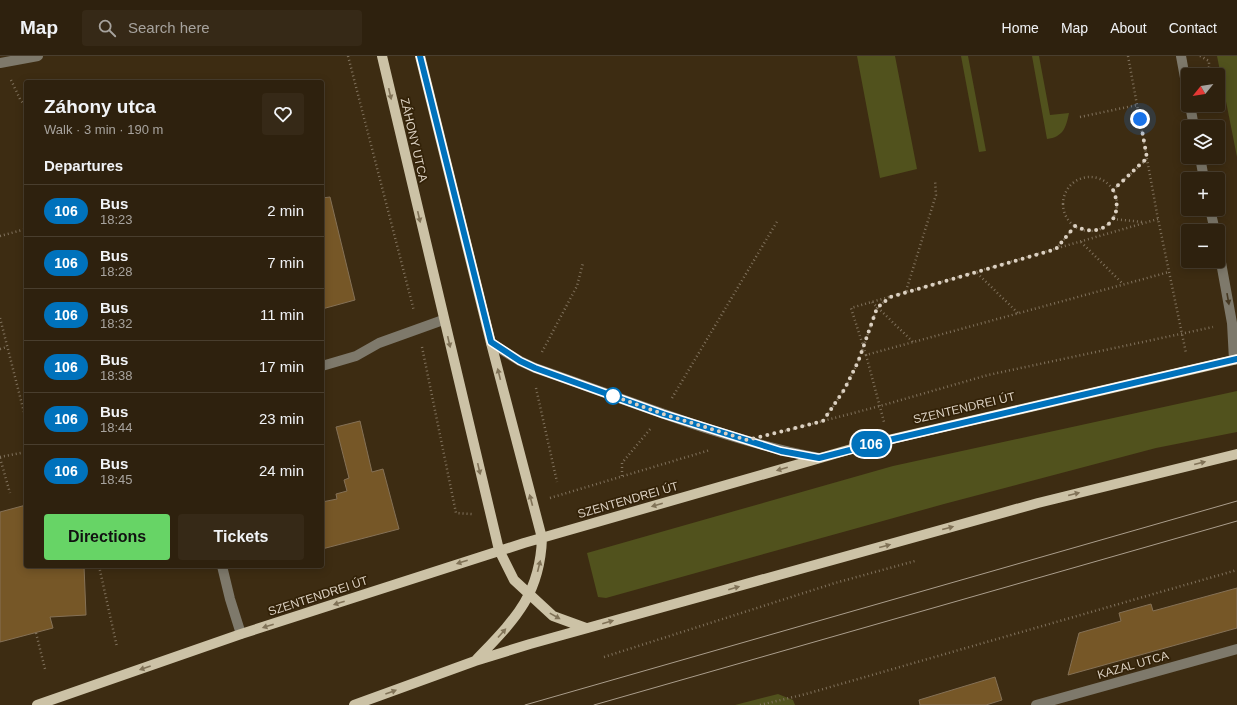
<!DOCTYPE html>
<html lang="en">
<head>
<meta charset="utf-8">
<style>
  :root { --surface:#2e210e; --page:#362917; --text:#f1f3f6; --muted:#a7a39e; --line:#493e2e; --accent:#67d466 }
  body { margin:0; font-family:Arial,sans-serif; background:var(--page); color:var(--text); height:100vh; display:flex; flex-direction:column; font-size:15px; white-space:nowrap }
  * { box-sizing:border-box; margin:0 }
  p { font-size:13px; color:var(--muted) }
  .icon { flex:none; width:22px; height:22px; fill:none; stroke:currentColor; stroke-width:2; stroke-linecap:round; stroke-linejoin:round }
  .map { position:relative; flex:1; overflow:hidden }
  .sheet { position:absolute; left:24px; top:24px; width:300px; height:488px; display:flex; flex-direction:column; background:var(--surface); border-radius:4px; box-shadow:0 2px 10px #0003,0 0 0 1px var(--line) }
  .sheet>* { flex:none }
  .badge { padding:0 8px; border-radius:13px; font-size:14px; line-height:26px }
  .needle { width:26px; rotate:240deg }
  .tools { position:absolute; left:1181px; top:12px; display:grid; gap:8px }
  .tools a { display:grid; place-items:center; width:44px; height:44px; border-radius:4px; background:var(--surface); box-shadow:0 2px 10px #0003,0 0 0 1px var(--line); font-size:20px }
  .you { position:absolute; width:20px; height:20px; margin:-10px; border:3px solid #fff; border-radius:50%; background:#1a73e8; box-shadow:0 0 0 6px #1a73e833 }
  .map>.badge { position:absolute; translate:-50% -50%; box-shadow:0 0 0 2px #fff }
  h2 { padding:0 20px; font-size:15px; line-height:36px }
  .round { display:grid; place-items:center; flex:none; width:42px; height:42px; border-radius:4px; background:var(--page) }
  .summary { display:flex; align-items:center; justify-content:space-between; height:68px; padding:0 20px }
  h1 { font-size:19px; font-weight:800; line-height:30px }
  .button { display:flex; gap:8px; margin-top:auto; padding:8px 20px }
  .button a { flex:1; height:46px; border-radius:4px; background:var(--accent); color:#111; font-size:16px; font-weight:800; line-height:46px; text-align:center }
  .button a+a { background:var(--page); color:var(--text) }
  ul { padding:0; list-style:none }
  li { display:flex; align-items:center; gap:12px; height:52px; padding:0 20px; border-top:1px solid var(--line) }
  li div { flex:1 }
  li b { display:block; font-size:15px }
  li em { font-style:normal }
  li .badge { min-width:44px; font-weight:700; text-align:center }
  header { display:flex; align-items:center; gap:24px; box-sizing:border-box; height:56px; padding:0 20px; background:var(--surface); border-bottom:1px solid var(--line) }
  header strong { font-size:19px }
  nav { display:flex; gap:22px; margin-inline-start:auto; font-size:14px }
  .search { width:280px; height:36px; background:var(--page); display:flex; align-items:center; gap:10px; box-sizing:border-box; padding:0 14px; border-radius:4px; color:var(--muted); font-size:15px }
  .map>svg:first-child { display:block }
  .green { fill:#51521d }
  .building { fill:#765727; stroke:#857156 }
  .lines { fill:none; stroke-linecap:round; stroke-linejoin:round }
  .path { stroke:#80725d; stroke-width:2.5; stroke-dasharray:1 3; stroke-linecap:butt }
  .minor { stroke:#7e796b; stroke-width:10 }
  .major { stroke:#ccc2a6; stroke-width:10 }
  .tram { stroke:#aa9d8b; stroke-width:1 }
  .oneway { fill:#807257 }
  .oneway2 { fill:#463821 }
  .line-casing { stroke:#fff; stroke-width:9 }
  .line { stroke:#0072bc; stroke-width:6 }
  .walk { stroke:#dbd0c1; stroke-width:4; stroke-dasharray:0 7.2 }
  .stop-dot { fill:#fff; stroke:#0072bc; stroke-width:2 }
  .labels { text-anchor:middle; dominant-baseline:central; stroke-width:3.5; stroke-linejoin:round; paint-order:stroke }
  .street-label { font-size:12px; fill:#dbd0c1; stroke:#332208 }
</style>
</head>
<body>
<header>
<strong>Map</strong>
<div class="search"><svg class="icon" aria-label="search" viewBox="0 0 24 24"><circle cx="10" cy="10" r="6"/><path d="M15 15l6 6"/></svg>Search here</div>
<nav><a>Home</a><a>Map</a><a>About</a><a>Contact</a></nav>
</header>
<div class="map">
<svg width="1237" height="649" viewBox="0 0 1237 649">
  <rect width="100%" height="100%" fill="#3d2c12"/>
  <path class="green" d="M 857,0 L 895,0 L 917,113 L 880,122 Z
    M 961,0 L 968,0 L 986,95 L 979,96 Z
    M 1032,0 L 1039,0 L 1050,59 L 1069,57 C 1066,72 1063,81 1047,83 Z
    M 1217,0 L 1237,0 L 1237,101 Z
    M 1237,335 L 1237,376 L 1156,392 L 944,448 L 606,542 L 598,541 L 587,497 L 893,410 Z
    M 778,638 L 793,644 L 795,649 L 735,649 Z"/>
  <path class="building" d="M 330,141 L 355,244 L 322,253 L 322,142 Z
    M 360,365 L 372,416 L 383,413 L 399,473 L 322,493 L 322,446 L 337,443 L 336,438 L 347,435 L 344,424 L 349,422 L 336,371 Z
    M 26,449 L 26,510 L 84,510 L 86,559 L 50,561 L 53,572 L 0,586 L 0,456 Z
    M 1237,532 L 1237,572 L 1068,619 L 1079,577 L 1121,565 L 1119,557 L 1151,548 L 1153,555 Z
    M 995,621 L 1002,644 L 986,649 L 920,649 L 919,644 Z"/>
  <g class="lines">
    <path class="path" d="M 348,0 L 414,255
      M 1128,0 L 1158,163 L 1186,297
      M 1200,0 L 1209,5 L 1209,11 L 1202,16
      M 11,24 L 20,43 L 26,51
      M 1080,61 L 1137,49
      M1063 148a27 27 0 1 1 54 0a27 27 0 1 1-54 0Z
      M 1222,129 L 1224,140
      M 1113,134 L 1147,103
      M 1113,163 L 1143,166
      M 1158,163 L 851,252 L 866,299 L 1169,216
      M 0,180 L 26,173
      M 1081,186 L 1123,228
      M 1056,193 L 1075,170
      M 977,217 L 1019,258
      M 906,235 L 936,139 L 935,124
      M 872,246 L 913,286
      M 0,262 L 26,364
      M 422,291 L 456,457 L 472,458
      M 0,293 L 7,291
      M 542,296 L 577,230 L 583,207
      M 866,299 L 884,366
      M 536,332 L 557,426
      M 672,342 L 778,164
      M 824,364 L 844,334 L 858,306 L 877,252 L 889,241
      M 785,375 L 880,350 L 988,319 L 1213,271
      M 0,401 L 26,396
      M 0,402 L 10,437
      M 622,420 L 622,407 L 651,372
      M 550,442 L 710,394
      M 99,510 L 117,591
      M 36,577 L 45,613
      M 604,601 L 835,527 L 915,505
      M 760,649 L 806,638 L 1237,514"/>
    <path class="minor" d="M 1181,0 L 1188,38
      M 0,7 L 38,0
      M 1190,49 L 1194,71
      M 1200,101 L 1204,123
      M 1210,153 L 1215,175
      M 1218,190 L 1232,267 L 1234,304
      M 491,287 L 520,305 L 535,312 C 628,344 723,384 819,402
      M 322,310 L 356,300 L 379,287 L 443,264
      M 222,510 L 230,543 L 241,578
      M 1036,649 L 1237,593"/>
    <path class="major" d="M 382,0 L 499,494 L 514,524 L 553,560 L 586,572
      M 420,0 L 491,287 L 542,482 C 540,540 514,564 476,604
      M 37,649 L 241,578 L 524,487 L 862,390 L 1237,303
      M 354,649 L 475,605 L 530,588 L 1038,447 L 1237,398"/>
    <path class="tram" d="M 525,649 L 1237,445
      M 594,649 L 1237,465"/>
  </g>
  <defs><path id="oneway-solid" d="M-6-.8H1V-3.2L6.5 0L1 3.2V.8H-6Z"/></defs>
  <g class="oneway">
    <use href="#oneway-solid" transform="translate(390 38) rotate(77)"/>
    <use href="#oneway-solid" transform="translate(419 161) rotate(77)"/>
    <use href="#oneway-solid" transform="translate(449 286) rotate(77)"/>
    <use href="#oneway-solid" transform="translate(499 318) rotate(-104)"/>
    <use href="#oneway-solid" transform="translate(1200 407) rotate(-14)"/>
    <use href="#oneway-solid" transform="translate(479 413) rotate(77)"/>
    <use href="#oneway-solid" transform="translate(782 413) rotate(164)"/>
    <use href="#oneway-solid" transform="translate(1074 438) rotate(-14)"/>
    <use href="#oneway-solid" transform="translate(531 444) rotate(-105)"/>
    <use href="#oneway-solid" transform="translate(657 449) rotate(164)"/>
    <use href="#oneway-solid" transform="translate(948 472) rotate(-15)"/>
    <use href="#oneway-solid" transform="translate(885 490) rotate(-15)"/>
    <use href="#oneway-solid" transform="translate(462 506) rotate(162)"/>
    <use href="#oneway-solid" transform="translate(539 510) rotate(-76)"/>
    <use href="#oneway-solid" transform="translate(734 532) rotate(-16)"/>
    <use href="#oneway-solid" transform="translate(339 547) rotate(162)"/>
    <use href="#oneway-solid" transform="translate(555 560) rotate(29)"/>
    <use href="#oneway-solid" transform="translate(608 566) rotate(-16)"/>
    <use href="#oneway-solid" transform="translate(268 570) rotate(162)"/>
    <use href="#oneway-solid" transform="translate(502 577) rotate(-48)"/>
    <use href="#oneway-solid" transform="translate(145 612) rotate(161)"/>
    <use href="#oneway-solid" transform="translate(391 636) rotate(-20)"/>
  </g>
  <use class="oneway2" href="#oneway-solid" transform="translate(1228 243) rotate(80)"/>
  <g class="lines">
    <defs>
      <path id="line" d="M 420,0 L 491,286 L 520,305 L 535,312 L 663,358 L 781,395 L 819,402 L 889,384 L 1237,303"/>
    </defs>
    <use href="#line" class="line-casing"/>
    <use href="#line" class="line"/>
    <path class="walk" d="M 613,340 L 608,338 L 663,358 L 747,384 L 823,365 L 844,334 L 858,306 L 877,252 L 890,241 L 1056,193 L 1075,170 C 1102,184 1126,162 1113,134 L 1147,102 L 1140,63"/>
  </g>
  <circle class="stop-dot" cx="613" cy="340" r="8"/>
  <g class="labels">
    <g class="street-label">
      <text transform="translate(414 84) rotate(77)">ZÁHONY UTCA</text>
      <text transform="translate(964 352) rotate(-13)">SZENTENDREI ÚT</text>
      <text transform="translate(628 444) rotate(-16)">SZENTENDREI ÚT</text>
      <text transform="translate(318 540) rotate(-18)">SZENTENDREI ÚT</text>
      <text transform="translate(1133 609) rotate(-16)">KAZAL UTCA</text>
    </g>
  </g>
</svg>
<div class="tools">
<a><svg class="needle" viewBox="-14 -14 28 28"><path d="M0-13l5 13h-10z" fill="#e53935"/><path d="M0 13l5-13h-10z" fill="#a7a39e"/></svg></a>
<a><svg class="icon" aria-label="layers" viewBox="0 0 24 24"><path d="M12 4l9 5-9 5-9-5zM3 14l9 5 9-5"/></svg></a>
<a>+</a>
<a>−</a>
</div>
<div class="you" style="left:1140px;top:63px"></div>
<b class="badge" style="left:871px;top:388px;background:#0072bc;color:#fff">106</b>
<section class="sheet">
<div class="summary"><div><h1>Záhony utca</h1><p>Walk · 3 min · 190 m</p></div><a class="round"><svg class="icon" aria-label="heart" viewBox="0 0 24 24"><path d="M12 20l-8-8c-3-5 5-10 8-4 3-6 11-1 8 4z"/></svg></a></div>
<h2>Departures</h2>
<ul>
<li><span class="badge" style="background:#0072bc;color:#fff">106</span><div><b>Bus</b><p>18:23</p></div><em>2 min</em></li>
<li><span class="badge" style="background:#0072bc;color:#fff">106</span><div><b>Bus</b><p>18:28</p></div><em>7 min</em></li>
<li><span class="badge" style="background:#0072bc;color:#fff">106</span><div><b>Bus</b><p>18:32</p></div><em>11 min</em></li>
<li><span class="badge" style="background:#0072bc;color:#fff">106</span><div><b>Bus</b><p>18:38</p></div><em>17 min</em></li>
<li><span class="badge" style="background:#0072bc;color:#fff">106</span><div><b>Bus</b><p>18:44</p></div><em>23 min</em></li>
<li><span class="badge" style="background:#0072bc;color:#fff">106</span><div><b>Bus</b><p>18:45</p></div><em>24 min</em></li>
</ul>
<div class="button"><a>Directions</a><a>Tickets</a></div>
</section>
</div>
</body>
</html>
